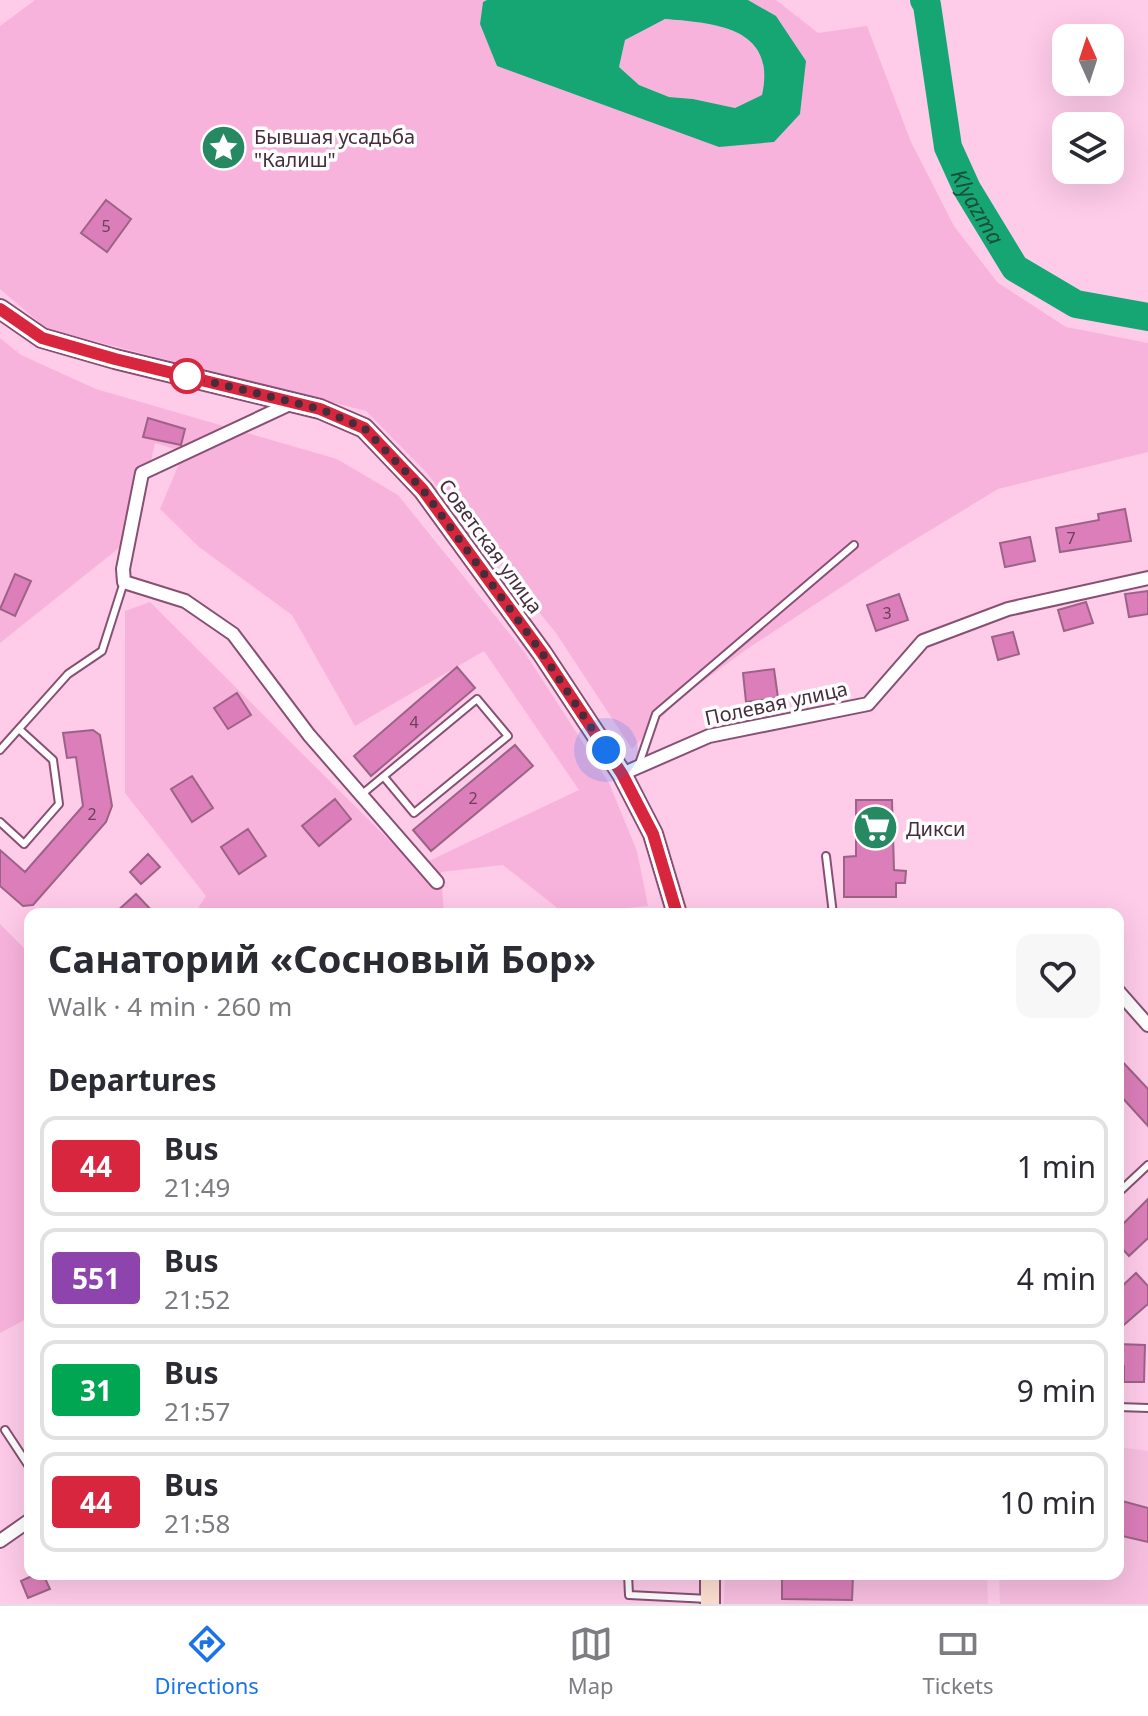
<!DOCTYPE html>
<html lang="en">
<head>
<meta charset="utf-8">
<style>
  :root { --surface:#fff; --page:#f7f7f7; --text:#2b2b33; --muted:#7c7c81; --line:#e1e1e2; --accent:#1a73e8 }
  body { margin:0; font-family:"Noto Sans",sans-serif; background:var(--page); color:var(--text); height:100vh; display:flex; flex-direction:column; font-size:30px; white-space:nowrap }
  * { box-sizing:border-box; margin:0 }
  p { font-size:26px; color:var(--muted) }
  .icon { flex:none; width:44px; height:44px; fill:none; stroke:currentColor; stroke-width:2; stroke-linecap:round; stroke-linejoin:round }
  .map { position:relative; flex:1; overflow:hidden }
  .details { position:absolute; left:24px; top:908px; width:1100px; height:672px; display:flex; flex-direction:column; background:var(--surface); border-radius:16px; box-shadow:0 8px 32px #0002 }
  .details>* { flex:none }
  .badge { padding:0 16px; border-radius:6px; font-size:28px; line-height:52px }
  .needle { width:52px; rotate:357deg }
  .buttons { position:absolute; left:1052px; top:24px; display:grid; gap:16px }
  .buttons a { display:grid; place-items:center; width:72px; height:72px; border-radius:16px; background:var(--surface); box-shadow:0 8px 32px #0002; font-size:40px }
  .you { position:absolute; width:40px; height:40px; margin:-20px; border:6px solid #fff; border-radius:50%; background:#1a73e8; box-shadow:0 0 0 12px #1a73e833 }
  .map>.badge { position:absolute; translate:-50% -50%; box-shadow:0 0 0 4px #fff }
  h2 { padding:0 24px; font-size:30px; line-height:72px }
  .round { display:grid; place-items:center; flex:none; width:84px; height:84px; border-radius:16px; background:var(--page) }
  .summary { display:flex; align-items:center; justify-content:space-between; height:136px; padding:0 24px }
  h1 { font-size:38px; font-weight:700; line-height:60px }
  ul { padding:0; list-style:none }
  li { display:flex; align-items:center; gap:24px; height:100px; margin:0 16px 12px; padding:0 8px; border:4px solid var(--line); border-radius:16px }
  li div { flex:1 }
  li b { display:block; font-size:30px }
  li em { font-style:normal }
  li .badge { min-width:88px; font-weight:700; text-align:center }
  .tabs { display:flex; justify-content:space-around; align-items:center; height:112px; border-top:2px solid var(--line); background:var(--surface); font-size:22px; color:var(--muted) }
  .tabs a { display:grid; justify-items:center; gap:4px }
  .tabs .current { color:var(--accent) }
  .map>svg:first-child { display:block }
  .built { fill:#f7bee0 }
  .green { fill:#f8b3dd }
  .water { fill:#16a674; fill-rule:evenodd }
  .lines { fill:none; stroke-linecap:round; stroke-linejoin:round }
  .river { stroke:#16a674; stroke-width:28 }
  .building { fill:#db7eb9; stroke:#9c6387; stroke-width:2 }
  .lane-casing { stroke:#875073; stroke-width:10 }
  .street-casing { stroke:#875073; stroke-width:16 }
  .secondary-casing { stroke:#875073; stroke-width:22 }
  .lane { stroke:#fff; stroke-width:6 }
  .street { stroke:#fff; stroke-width:12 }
  .secondary { stroke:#fedfd2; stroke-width:18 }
  .line-casing { stroke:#fff; stroke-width:18 }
  .line { stroke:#d7263d; stroke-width:12 }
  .walk { stroke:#452d3c; stroke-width:8; stroke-dasharray:0 14.4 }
  .stop-dot { fill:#fff; stroke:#d7263d; stroke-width:4 }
  .labels { text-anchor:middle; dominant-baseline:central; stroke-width:7; stroke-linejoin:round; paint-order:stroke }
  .number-label { font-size:16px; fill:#6a415b }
  .poi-label { font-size:20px; fill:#452d3c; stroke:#fefefe; text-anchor:start }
  .street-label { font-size:20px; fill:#452d3c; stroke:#fefefe }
  .water-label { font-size:22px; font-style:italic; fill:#1c4f39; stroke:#fefefe }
</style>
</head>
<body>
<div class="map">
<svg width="1148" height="1604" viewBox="0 0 1148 1604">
  <rect width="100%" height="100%" fill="#fecbe9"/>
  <path class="built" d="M 1118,1447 L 1148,1451 L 1148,1604 L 1000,1604 L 999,1574 L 1118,1574 Z
    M 725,1574 L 987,1574 L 988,1604 L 724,1604 Z"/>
  <path class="green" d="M 35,0 L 487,0 L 483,3 L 480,24 L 497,66 L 774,142 L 776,17 L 748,0 L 776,0 L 818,33 L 867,26 L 911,142 L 954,226 L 997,282 L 1066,327 L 1148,343 L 1148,452 L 998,489 L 896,551 L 747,649 L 680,698 L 632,749 L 556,633 L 425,471 L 366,411 L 47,329 L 0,289 L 0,26 Z
    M 664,19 C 716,23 776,27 762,95 L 735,108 L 693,99 L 669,97 L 639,85 L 619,67 L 625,40 Z
    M 0,338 L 21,355 L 96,389 L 337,459 L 398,495 L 525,653 L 609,783 L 637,851 L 648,906 L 565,914 L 503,865 L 441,872 L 444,914 L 194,914 L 206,896 L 125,793 L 125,611 L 150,602 L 416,867 L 579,790 L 484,651 L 355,726 L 292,615 L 199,547 L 160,509 L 184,452 L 155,443 L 134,536 L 0,643 Z
    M 0,924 L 30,954 L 30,1317 L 0,1333 Z"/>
  <path class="water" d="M 487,0 L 748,0 L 776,16 L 806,61 L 800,114 L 774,142 L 719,147 L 497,66 L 480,24 L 483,2 ZM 665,19 C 715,23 777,27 762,95 L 735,108 L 693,99 L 669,97 L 639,85 L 619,67 L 625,40 Z"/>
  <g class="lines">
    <path class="river" id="s1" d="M 924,0 L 927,5 L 948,147 L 967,189 L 1015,268 L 1076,304 L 1148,317"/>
  </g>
  <path class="building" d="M 106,200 L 131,219 L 107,252 L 81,233 Z
    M 148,418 L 185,429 L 181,445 L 143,437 Z
    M 1125,509 L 1131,541 L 1060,552 L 1056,528 L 1099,520 L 1098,514 Z
    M 1030,537 L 1035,561 L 1005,567 L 1000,543 Z
    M 15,574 L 31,581 L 15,616 L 0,609 Z
    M 1148,591 L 1148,614 L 1129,617 L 1125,594 Z
    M 899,594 L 908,620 L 876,631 L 867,605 Z
    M 1086,602 L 1093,623 L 1064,631 L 1058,610 Z
    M 1013,632 L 1019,654 L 998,660 L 992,637 Z
    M 457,667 L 475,688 L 371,776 L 354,756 Z
    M 774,669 L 778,698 L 746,702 L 743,673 Z
    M 237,693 L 251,715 L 228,729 L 214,708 Z
    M 93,730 L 100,735 L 112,806 L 106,822 L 33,905 L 23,906 L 0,886 L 0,850 L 25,872 L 83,806 L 76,757 L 67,758 L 63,733 Z
    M 515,745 L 533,766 L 431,851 L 413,830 Z
    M 192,776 L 213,808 L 192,822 L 171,789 Z
    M 335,799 L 351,819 L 319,846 L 302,826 Z
    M 856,800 L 892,800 L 894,870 L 906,871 L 905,883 L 896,883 L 896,897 L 844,897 L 844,857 L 856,856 Z
    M 248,829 L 266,856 L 239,874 L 221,847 Z
    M 148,854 L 160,867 L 141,884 L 130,872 Z
    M 136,894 L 155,914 L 114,914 Z
    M 1118,1057 L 1148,1089 L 1148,1126 L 1118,1093 Z
    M 1148,1199 L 1148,1238 L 1129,1256 L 1118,1244 L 1118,1229 Z
    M 1136,1273 L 1148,1286 L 1148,1304 L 1118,1330 L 1118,1290 Z
    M 1118,1344 L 1145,1345 L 1144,1382 L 1124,1382 L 1124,1366 L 1118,1366 Z
    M 1122,1501 L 1148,1508 L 1148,1542 L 1118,1535 Z
    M 36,1574 L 43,1574 L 50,1589 L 28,1598 L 21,1581 Z
    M 782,1574 L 853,1576 L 852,1600 L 782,1599 Z"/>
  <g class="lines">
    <defs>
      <path id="lane" d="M 0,750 L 68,674 L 102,651 L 124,582
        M 639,764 L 656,714 L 854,545
        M 361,795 L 477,699 L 508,736 L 414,813 L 384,777
        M 0,822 L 24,844 L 59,804 L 53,760 L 19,729
        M 826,856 L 833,914
        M 1118,1193 L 1148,1165
        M 1118,1407 L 1148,1408
        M 5,1430 L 30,1468
        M 628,1574 L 629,1595 L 709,1599"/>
      <path id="street" d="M 294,402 L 142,473 L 123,569 L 124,582 L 185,601 L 233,634 L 309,735 L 437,882
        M 622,774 L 709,736 L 868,704 L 923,641 L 1008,609 L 1148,578
        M 1118,991 L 1148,1025
        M 0,1541 L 30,1520"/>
      <path id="secondary" d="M 0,309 L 42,338 L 115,359 L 320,409 L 364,428 L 423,490 L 542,653 L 622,774 L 653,834 L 677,914
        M 710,1604 L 710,1574"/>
    </defs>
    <use href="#lane" class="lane-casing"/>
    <use href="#street" class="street-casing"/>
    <use href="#secondary" class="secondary-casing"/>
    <use href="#lane" class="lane"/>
    <use href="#street" class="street"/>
    <use href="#secondary" class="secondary"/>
  </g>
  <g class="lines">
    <defs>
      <path id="line" d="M 0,309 L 42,338 L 115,359 L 320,409 L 364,428 L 423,490 L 542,653 L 622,774 L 653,834 L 677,914"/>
    </defs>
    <use href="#line" class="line-casing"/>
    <use href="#line" class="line"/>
    <path class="walk" d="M 187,376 L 320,409 L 364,428 L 423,490 L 542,653 L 606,750"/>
  </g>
  <defs>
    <symbol id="sight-disc" viewBox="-11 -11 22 22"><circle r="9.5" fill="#278962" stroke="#fefefe"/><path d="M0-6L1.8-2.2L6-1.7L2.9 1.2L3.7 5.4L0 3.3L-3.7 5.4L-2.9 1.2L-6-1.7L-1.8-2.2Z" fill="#fff"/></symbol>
    <symbol id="supermarket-disc" viewBox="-11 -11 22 22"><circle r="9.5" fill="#278962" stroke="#fefefe"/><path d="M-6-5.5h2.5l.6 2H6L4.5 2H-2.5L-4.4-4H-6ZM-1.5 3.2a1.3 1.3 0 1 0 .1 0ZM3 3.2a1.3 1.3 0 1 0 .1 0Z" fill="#fff"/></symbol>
  </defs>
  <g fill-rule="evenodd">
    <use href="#sight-disc" x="198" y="122" width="51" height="51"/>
    <use href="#supermarket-disc" x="850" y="802" width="51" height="51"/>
  </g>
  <circle class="stop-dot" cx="187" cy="376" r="16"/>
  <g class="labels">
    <g class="number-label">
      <text x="106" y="226">5</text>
      <text x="1071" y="538">7</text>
      <text x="887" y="613">3</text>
      <text x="414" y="722">4</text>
      <text x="473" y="798">2</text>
      <text x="92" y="814">2</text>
    </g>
    <g class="poi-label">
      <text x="254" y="136">Бывшая усадьба<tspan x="254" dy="23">"Калиш"</tspan></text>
      <text x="906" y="828">Дикси</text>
    </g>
    <g class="street-label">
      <text transform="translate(491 546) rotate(54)">Советская улица</text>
      <text transform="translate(776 703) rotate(-12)">Полевая улица</text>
    </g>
    <g class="water-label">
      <text stroke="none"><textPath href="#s1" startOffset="216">Klyazma</textPath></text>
    </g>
  </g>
</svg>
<div class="buttons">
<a><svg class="needle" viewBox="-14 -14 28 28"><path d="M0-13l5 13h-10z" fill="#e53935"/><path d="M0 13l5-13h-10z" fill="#7c7c81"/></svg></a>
<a><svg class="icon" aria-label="layers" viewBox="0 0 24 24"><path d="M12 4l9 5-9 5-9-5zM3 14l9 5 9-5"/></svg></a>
</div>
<div class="you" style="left:606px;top:750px"></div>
<section class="details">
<div class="summary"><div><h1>Санаторий «Сосновый Бор»</h1><p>Walk · 4 min · 260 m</p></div><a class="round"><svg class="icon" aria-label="heart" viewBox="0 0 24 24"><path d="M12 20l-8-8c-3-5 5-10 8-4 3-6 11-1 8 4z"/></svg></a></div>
<h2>Departures</h2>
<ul>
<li><span class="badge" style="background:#d7263d;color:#fff">44</span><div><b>Bus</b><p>21:49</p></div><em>1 min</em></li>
<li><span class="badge" style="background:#8e44ad;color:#fff">551</span><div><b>Bus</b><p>21:52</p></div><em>4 min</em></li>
<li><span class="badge" style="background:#00a651;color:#fff">31</span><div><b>Bus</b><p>21:57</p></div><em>9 min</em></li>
<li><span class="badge" style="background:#d7263d;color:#fff">44</span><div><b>Bus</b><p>21:58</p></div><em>10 min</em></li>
</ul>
</section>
</div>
<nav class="tabs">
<a class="current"><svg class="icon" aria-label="directions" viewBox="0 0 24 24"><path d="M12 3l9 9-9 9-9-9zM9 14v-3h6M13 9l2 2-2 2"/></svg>Directions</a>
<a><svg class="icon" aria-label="map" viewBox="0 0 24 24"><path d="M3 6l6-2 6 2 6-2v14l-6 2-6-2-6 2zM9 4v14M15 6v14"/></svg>Map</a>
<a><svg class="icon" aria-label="tickets" viewBox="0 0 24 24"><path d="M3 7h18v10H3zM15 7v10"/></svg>Tickets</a>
</nav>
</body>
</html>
